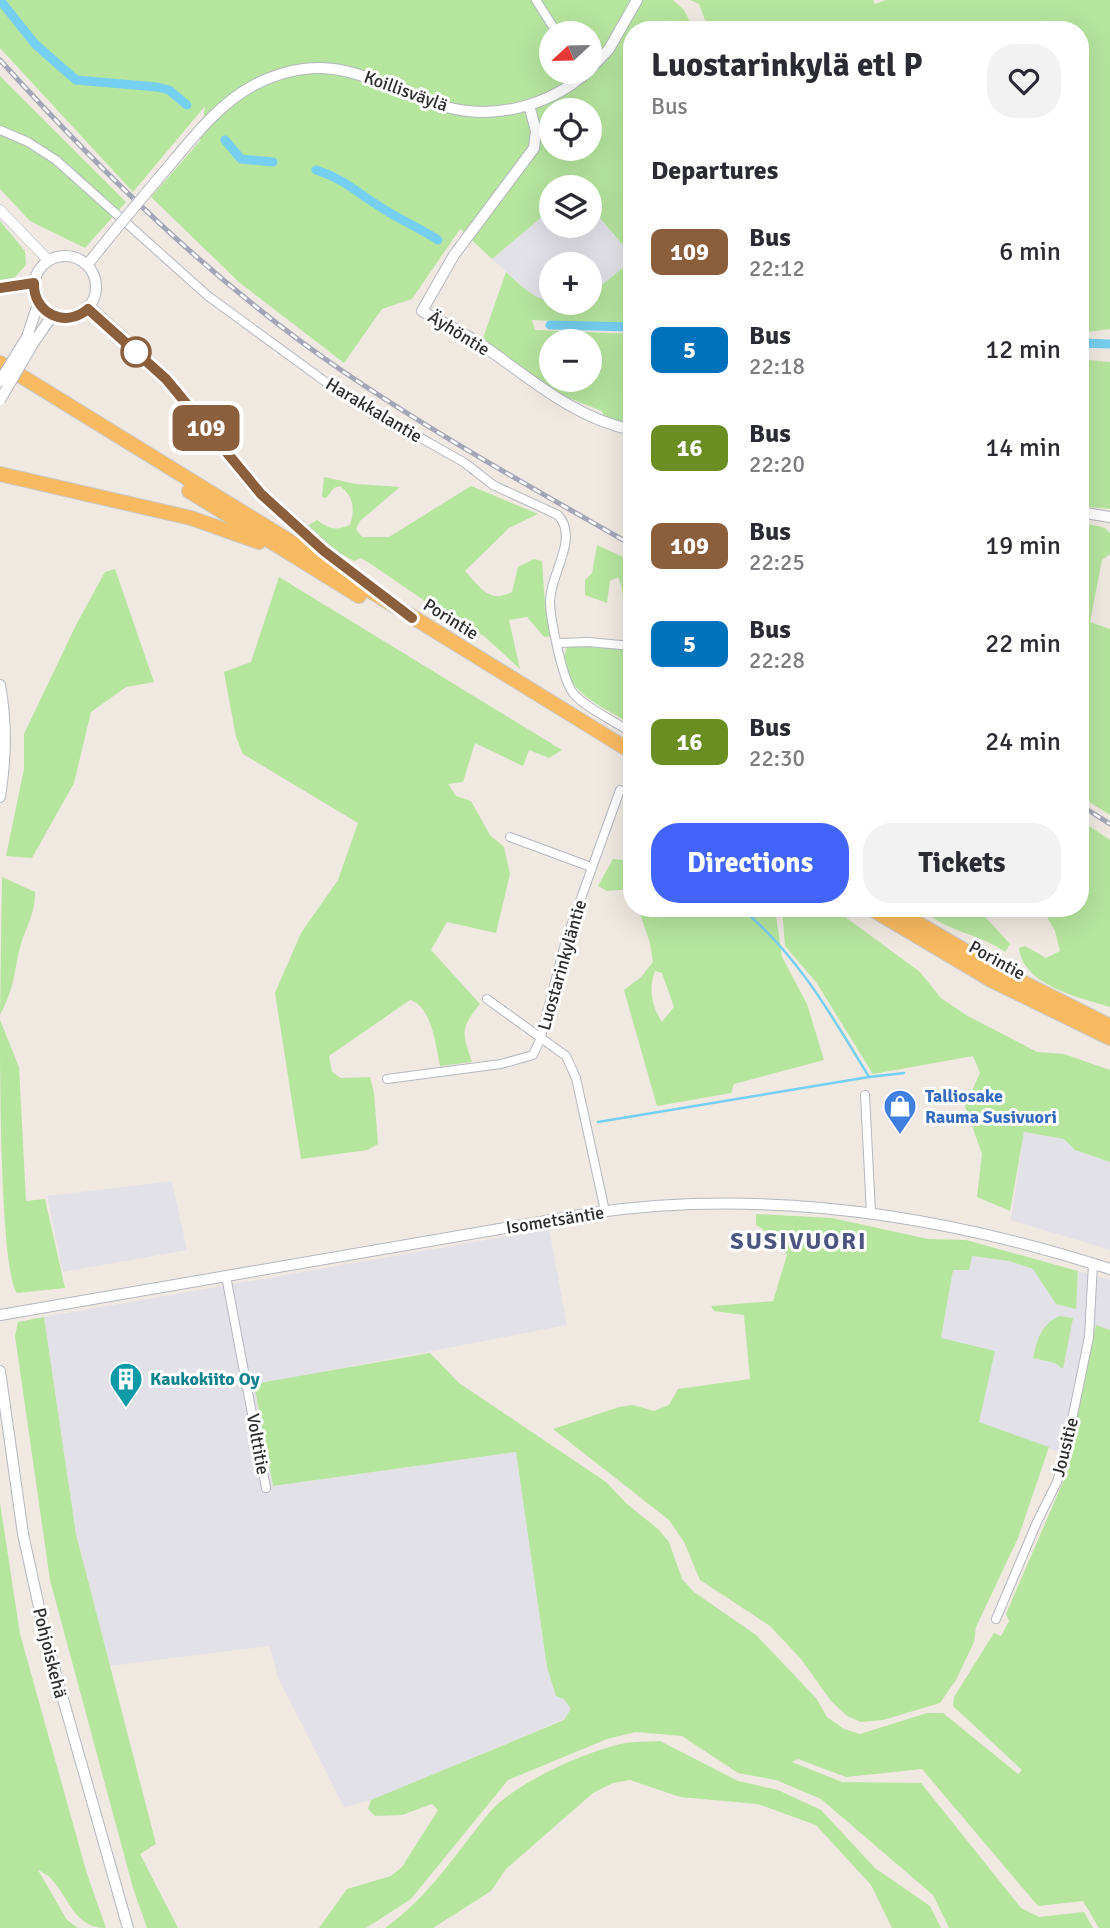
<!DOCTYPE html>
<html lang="en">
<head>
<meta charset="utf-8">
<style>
  :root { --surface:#fff; --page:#f2f2f3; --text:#2b2b33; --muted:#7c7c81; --accent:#4264fb }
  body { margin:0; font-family:Signika,sans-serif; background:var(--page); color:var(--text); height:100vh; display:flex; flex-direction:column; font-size:26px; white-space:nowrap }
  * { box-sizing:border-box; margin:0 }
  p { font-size:23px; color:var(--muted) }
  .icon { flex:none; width:38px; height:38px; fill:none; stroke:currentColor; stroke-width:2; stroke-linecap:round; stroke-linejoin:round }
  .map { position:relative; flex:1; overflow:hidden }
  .panel { position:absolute; left:623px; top:21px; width:466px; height:896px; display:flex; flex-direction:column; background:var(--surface); border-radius:28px; box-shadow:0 7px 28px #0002 }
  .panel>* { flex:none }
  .badge { padding:0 14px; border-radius:10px; font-size:24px; line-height:46px }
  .needle { width:46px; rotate:248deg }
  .tools { position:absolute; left:539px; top:21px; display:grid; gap:14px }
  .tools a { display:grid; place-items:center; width:63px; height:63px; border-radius:50%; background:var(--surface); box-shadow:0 7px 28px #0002; font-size:35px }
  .map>.badge { position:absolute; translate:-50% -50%; box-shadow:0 0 0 4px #fff }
  h2 { padding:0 28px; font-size:26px; line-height:63px }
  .round { display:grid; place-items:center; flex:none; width:74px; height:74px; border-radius:28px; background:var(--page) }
  .head { display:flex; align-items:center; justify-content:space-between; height:119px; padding:0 28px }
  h1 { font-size:33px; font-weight:700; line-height:52px }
  .button { display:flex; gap:14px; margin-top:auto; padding:14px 28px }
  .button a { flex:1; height:80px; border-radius:28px; background:var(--accent); color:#fff; font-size:28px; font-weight:700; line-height:80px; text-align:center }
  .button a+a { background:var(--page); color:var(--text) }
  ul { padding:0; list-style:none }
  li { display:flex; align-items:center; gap:21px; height:98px; padding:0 28px }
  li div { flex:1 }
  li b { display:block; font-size:26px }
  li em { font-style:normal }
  li .badge { min-width:77px; font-weight:700; text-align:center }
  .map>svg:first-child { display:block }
  .industrial { fill:#e3e1e8 }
  .green { fill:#b6e59e; fill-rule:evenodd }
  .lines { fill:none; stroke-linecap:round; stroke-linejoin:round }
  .stream { stroke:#75cff0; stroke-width:2.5 }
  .canal { stroke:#75cff0; stroke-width:9 }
  .minor-casing { stroke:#b4b7c1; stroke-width:10 }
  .tertiary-casing { stroke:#b4b7c1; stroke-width:11 }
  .secondary-casing { stroke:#b4b7c1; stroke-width:12 }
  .trunk-casing { stroke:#c9c9c9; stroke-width:16 }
  .minor { stroke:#fff; stroke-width:8 }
  .tertiary { stroke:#fff; stroke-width:10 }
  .secondary { stroke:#fff; stroke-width:10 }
  .trunk { stroke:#f8ba60; stroke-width:14 }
  .rail-casing { stroke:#a3a6b8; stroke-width:5 }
  .rail { stroke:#fff; stroke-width:2.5; stroke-dasharray:8; stroke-linecap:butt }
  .secondary-bridge-casing { stroke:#b4b7c1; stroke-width:12; stroke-linecap:butt }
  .secondary-bridge { stroke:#fff; stroke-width:10 }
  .line-casing { stroke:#fff; stroke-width:16 }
  .line { stroke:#8b5e3c; stroke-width:10 }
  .stop-dot { fill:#fff; stroke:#8b5e3c; stroke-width:3.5 }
  .labels { text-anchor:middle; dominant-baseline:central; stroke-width:6; stroke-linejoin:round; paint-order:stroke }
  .street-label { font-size:18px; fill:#2e2e2e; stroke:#fff }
  .shop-label { font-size:18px; font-weight:bold; fill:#366cbe; stroke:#fff; text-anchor:start }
  .culture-label { font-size:18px; font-weight:bold; fill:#0d838f; stroke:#fff; text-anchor:start }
  .district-label { font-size:24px; font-weight:bold; letter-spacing:2px; fill:#4d5680; stroke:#fff }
</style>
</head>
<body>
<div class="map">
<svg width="1110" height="1928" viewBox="0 0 1110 1928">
  <rect width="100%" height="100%" fill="#efe9e1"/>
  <path class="industrial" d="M 590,206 L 632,256 L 632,260 L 590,295 L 590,264 L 551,264 L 551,303 L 573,303 L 552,304 L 537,299 L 492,259 L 551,209 L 551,226 L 590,226 Z
    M 1024,1132 L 1065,1139 L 1075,1150 L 1110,1162 L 1110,1250 L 1011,1220 Z
    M 172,1181 L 187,1250 L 63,1272 L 47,1196 Z
    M 549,1229 L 567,1325 L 254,1385 L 273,1486 L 516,1452 L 547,1667 L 571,1709 L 564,1719 L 372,1800 L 344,1807 L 278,1678 L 270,1646 L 110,1666 L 76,1534 L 44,1317 Z
    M 971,1256 L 1009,1261 L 1033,1269 L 1056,1303 L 1076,1308 L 1078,1271 L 1110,1280 L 1110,1330 L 1096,1325 L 1070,1456 L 979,1422 L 941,1338 L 953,1269 Z"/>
  <path class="green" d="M 0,0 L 673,0 L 684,10 L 694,30 L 632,30 L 632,256 L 590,206 L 590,187 L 551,187 L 551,209 L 492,259 L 460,229 L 412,299 L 382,309 L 344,363 L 240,283 L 151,197 L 200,141 L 205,106 L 133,192 L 0,48 ZM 551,33 L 590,33 L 590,72 L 551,72 ZM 551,110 L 590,110 L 590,149 L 551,149 Z
    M 690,0 L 873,0 L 875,4 L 886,0 L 1110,0 L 1110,329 L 1087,332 L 1085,294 L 1080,294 L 1080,30 L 709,30 L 699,4 Z
    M 0,76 L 126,202 L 85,248 L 30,221 L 0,189 Z
    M 0,221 L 25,251 L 26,265 L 14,278 L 0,281 Z
    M 632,260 L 632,324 L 532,320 L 535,330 L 632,334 L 632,426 L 604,418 L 602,411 L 556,393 L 481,344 L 506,272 C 540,304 544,303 590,303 L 590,295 ZM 551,341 L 590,341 L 590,380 L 551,380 Z
    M 1080,359 L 1110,362 L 1110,509 L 1080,506 Z
    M 324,477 L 356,484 L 400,487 L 360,521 L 356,529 L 362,537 L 389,537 L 471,486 L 538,514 L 509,528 L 465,571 C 480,587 489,604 512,592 L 518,567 L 534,559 L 542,561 L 545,605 L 551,636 L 544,637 L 527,617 L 509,620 L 520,669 L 484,636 L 438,610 L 368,562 L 361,558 L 354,561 L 307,535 L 307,526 L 317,520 C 330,529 335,531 350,525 C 355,508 354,497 340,486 L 334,488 L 326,498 L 322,497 Z
    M 1080,522 L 1105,528 L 1110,533 L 1110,554 L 1102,560 L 1090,622 L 1110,629 L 1110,815 L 1080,796 Z
    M 597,545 L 632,561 L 632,617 L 625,626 L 622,588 L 618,577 L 610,581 L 607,603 L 585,595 L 585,580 L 592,573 Z
    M 115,569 L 154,682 L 126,687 L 91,712 L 74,783 L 32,858 L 6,856 L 24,769 L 24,734 L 76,625 L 105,572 Z
    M 279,577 L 562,750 L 549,758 L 529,750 L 523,766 L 475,743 L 463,782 L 448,784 L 456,796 L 471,801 L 490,835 L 504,847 L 510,874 L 496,933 L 447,922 L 431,950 L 480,1004 C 460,1028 462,1033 472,1062 L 440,1066 C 436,1047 432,1006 410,1000 L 329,1056 L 332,1072 L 341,1078 L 370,1077 L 374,1093 L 378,1144 L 368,1150 L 301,1159 L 275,993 L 301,933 L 338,880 L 358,823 L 243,754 L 236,737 L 224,672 L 251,662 Z
    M 567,646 L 632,649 L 632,724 C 604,708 553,688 567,646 Z
    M 1080,820 L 1110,840 L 1110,1007 C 1082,998 1023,986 1019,948 L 1025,946 L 1046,958 L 1060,951 L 1055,931 L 1042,908 L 1080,908 Z
    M 613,859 L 632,861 L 632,889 L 607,891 L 598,886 Z
    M 2,877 L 35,892 C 36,913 24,930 19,951 C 13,979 14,988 0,1015 Z
    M 638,908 L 775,908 L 782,957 L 807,1004 L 824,1060 L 734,1084 L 731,1093 L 657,1106 L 624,990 L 641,977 L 653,962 L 650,943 ZM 655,971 L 662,973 L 674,1007 L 662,1022 C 652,1006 648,990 655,971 Z
    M 782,908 L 833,908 L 920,972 L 941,998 L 966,1015 L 1037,1052 L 1064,1054 L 1110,1070 L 1110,1162 L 1075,1150 L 1064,1139 L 1024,1132 L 1010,1211 L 977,1197 L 982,1154 L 965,1106 L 980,1073 L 973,1056 L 873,1074 L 816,982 L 785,946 Z
    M 921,908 L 977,908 L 1010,944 L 1005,952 C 980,933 944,932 921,908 Z
    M 0,1020 L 19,1067 L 26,1201 L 45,1199 L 65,1288 L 17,1293 C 0,1271 0,1063 0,1020 Z
    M 756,1214 L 832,1218 L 928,1239 L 966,1240 L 1078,1271 L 1076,1309 L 1056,1304 L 1033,1269 L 1009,1261 L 972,1256 L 969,1270 L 953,1270 L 941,1338 L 995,1351 L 979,1422 L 1049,1447 L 1018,1538 L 976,1627 L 974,1642 L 956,1680 L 940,1703 L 883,1720 L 861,1722 L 847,1716 L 831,1701 L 801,1659 L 770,1626 L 700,1580 L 684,1542 L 669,1520 L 553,1429 L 619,1407 L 633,1405 L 654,1411 L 669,1405 L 678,1389 L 750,1379 L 744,1315 L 714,1311 L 711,1306 L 773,1301 L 787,1255 L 774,1237 L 756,1225 Z
    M 1059,1316 L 1073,1318 L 1063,1369 L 1055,1363 L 1033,1358 C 1038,1338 1040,1326 1059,1316 Z
    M 44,1317 L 76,1534 L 156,1844 L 140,1854 L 178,1928 L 147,1928 L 133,1888 L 50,1580 L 15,1336 L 18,1322 Z
    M 1096,1325 L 1110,1330 L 1110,1928 L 1099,1928 L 1083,1901 L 1038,1906 L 922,1769 L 846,1777 L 798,1759 L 792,1762 L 842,1782 L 921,1783 L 1021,1908 L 1039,1917 L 1084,1912 L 1093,1928 L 949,1928 L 933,1895 L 821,1799 L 776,1780 L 738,1773 L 682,1736 L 636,1732 L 607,1739 L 508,1780 L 411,1899 L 366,1928 L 319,1928 L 347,1889 L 391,1876 L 402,1867 L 438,1810 L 432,1804 L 402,1815 L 375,1816 L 368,1809 L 371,1800 L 564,1720 L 571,1709 L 564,1699 L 556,1696 L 547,1667 L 516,1452 L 273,1486 L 254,1384 L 430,1353 L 459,1383 L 606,1482 L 627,1504 L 658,1529 L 669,1542 L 682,1579 L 694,1592 L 756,1635 L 816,1698 L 827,1717 L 844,1729 L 860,1734 L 927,1713 L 943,1713 L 1018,1774 L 1022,1770 L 953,1706 L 954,1697 L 994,1633 L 1001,1636 L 1009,1621 L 1006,1614 L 1063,1482 Z
    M 0,1503 L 20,1634 L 87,1874 L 106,1928 C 67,1928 68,1882 38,1870 L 67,1920 L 78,1928 L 0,1928 Z
    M 660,1741 L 738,1781 L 778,1790 L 821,1810 L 875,1868 L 930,1906 L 941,1928 L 892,1928 L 871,1885 L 816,1825 L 758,1804 L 680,1797 L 630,1780 L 613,1783 L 593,1793 L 506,1869 L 491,1891 L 433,1928 L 385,1928 C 430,1896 455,1854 489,1813 C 513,1784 581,1754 617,1745 C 630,1741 646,1742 660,1741 Z"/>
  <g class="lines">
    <path class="stream" d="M 869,1077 L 904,1073
      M 598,1122 L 869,1077 C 832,1016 797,954 741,908"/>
    <path class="canal" d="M 0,0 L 35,44 L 76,80 L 157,87 L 169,90 L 187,105
      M 225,140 L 241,159 L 273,162
      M 316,170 C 347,180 355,192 382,208 C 400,220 420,228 438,240
      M 550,325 L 632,327
      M 1080,343 L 1110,344"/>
    <defs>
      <path id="minor" d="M 536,0 L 557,33
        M 0,130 L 28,142 L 56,160 L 208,296 L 338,391 L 465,463 L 493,485 L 558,515 C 580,539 549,575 550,603 C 551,622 562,678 573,693 C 584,707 616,722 632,733
        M 559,643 L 588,642 L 632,646
        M 510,837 L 591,867
        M 487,999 L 566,1056 L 576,1078 L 605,1211
        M 387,1079 L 501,1064 L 533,1055 L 540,1040 L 566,940 L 620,790
        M 865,1095 L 871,1213
        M 226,1276 L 266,1488
        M 996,1619 L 1037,1522 L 1057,1482 L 1066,1449 L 1089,1337 L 1093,1264"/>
      <path id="tertiary" d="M 0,210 L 48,260"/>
      <path id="secondary" d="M 590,69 L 609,49 L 637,0
        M 529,105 L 536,131 L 534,148 L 454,255 L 422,311 C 441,322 461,331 479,343 C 528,376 571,417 632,430
        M 157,180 C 187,146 215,105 256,84 C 334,46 373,85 443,106 C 492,121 550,106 587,72
        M34 287a31 31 0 1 1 62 0a31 31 0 1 1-62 0Z
        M 87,265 L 116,229
        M 27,337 L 38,304
        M 34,342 L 52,316
        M 1080,512 L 1110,517
        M 0,685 C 7,724 6,758 0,797
        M 0,1315 L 592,1213 C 767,1188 943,1215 1110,1269
        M 0,1371 L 23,1534 L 46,1639 L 128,1928"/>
      <path id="trunk" d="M 0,288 L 34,283
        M 88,308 L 166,379 L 261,494 L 335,560
        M 0,363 L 632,752
        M 0,474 L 191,518 L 259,542
        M 189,491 L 359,596
        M 870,908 L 993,981 L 1110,1038
        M 892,908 L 996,969 L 1110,1026"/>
    </defs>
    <use href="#minor" class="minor-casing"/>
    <use href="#tertiary" class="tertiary-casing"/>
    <use href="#secondary" class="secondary-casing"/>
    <use href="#trunk" class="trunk-casing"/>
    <use href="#minor" class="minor"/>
    <use href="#tertiary" class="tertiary"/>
    <use href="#secondary" class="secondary"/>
    <use href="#trunk" class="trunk"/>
    <defs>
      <path id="rail" d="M 0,60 C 103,174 214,283 341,370 C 435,434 534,489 632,545
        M 1080,805 L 1110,824"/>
    </defs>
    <use href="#rail" class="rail-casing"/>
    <use href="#rail" class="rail"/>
    <defs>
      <path id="secondary-bridge" d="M 116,229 L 157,180
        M 0,381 L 27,337
        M 0,400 L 34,342"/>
    </defs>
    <use href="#secondary-bridge" class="secondary-bridge-casing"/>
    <use href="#secondary-bridge" class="secondary-bridge"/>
  </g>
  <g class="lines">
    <defs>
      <path id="line" d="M 0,288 L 34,283 C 33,313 65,329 88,309 L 166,379 L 261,494 L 324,551 L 412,618"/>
    </defs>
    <use href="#line" class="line-casing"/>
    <use href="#line" class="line"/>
  </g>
  <defs>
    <symbol id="shop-pin" viewBox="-11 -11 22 30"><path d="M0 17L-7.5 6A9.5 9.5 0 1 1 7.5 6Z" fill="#3f7fe0" stroke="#fff"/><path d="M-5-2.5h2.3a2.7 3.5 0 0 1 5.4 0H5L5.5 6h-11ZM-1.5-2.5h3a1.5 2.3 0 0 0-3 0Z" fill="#fff"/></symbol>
    <symbol id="building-pin" viewBox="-11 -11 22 30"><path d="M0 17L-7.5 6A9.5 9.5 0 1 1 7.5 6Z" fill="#0f9aa8" stroke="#fff"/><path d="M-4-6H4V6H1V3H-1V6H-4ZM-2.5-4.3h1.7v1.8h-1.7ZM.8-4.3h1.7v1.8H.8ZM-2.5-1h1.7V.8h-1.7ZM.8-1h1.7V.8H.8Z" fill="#fff"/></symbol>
  </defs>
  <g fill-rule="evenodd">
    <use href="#shop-pin" x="881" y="1087" width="38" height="52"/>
    <use href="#building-pin" x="107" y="1360" width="38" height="52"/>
  </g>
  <circle class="stop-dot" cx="136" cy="352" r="14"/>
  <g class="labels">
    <g class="street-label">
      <text transform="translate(406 91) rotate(20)">Koillisväylä</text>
      <text transform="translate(459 333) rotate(32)">Äyhöntie</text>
      <text transform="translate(374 410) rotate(31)">Harakkalantie</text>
      <text transform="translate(451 619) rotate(32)">Porintie</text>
      <text transform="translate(997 960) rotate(29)">Porintie</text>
      <text transform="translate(562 965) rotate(-74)">Luostarinkyläntie</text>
      <text transform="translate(555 1220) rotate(-9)">Isometsäntie</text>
      <text transform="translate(258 1444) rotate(80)">Volttitie</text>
      <text transform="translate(1065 1447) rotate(-76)">Jousitie</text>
      <text transform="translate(50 1653) rotate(76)">Pohjoiskehä</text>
    </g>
    <g class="shop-label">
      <text x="925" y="1096">Talliosake<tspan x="925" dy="21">Rauma Susivuori</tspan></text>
    </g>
    <g class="culture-label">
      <text x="150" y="1379">Kaukokiito Oy</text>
    </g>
    <g class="district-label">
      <text x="799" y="1241">SUSIVUORI</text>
    </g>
  </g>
</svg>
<div class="tools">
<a><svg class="needle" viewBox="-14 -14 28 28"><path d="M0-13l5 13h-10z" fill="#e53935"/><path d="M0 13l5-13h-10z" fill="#7c7c81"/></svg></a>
<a><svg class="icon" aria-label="locate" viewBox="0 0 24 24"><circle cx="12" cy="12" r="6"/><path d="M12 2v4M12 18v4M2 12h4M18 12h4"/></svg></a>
<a><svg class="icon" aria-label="layers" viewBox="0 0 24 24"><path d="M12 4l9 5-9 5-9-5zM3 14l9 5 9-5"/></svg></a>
<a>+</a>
<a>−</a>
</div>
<b class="badge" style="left:206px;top:428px;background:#8b5e3c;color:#fff">109</b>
<section class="panel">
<div class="head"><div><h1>Luostarinkylä etl P</h1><p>Bus</p></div><a class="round"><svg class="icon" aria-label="heart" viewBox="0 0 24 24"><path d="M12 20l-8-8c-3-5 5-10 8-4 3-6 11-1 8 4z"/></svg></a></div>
<h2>Departures</h2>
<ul>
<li><span class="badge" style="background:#8b5e3c;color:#fff">109</span><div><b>Bus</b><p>22:12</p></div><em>6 min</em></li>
<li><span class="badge" style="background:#0072bc;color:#fff">5</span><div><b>Bus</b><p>22:18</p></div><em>12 min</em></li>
<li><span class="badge" style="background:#6b8e23;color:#fff">16</span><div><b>Bus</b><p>22:20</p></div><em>14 min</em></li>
<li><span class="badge" style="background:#8b5e3c;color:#fff">109</span><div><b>Bus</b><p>22:25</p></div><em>19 min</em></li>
<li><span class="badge" style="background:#0072bc;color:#fff">5</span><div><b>Bus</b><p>22:28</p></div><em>22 min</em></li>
<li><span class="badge" style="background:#6b8e23;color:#fff">16</span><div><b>Bus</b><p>22:30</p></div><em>24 min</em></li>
</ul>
<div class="button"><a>Directions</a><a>Tickets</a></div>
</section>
</div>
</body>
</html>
